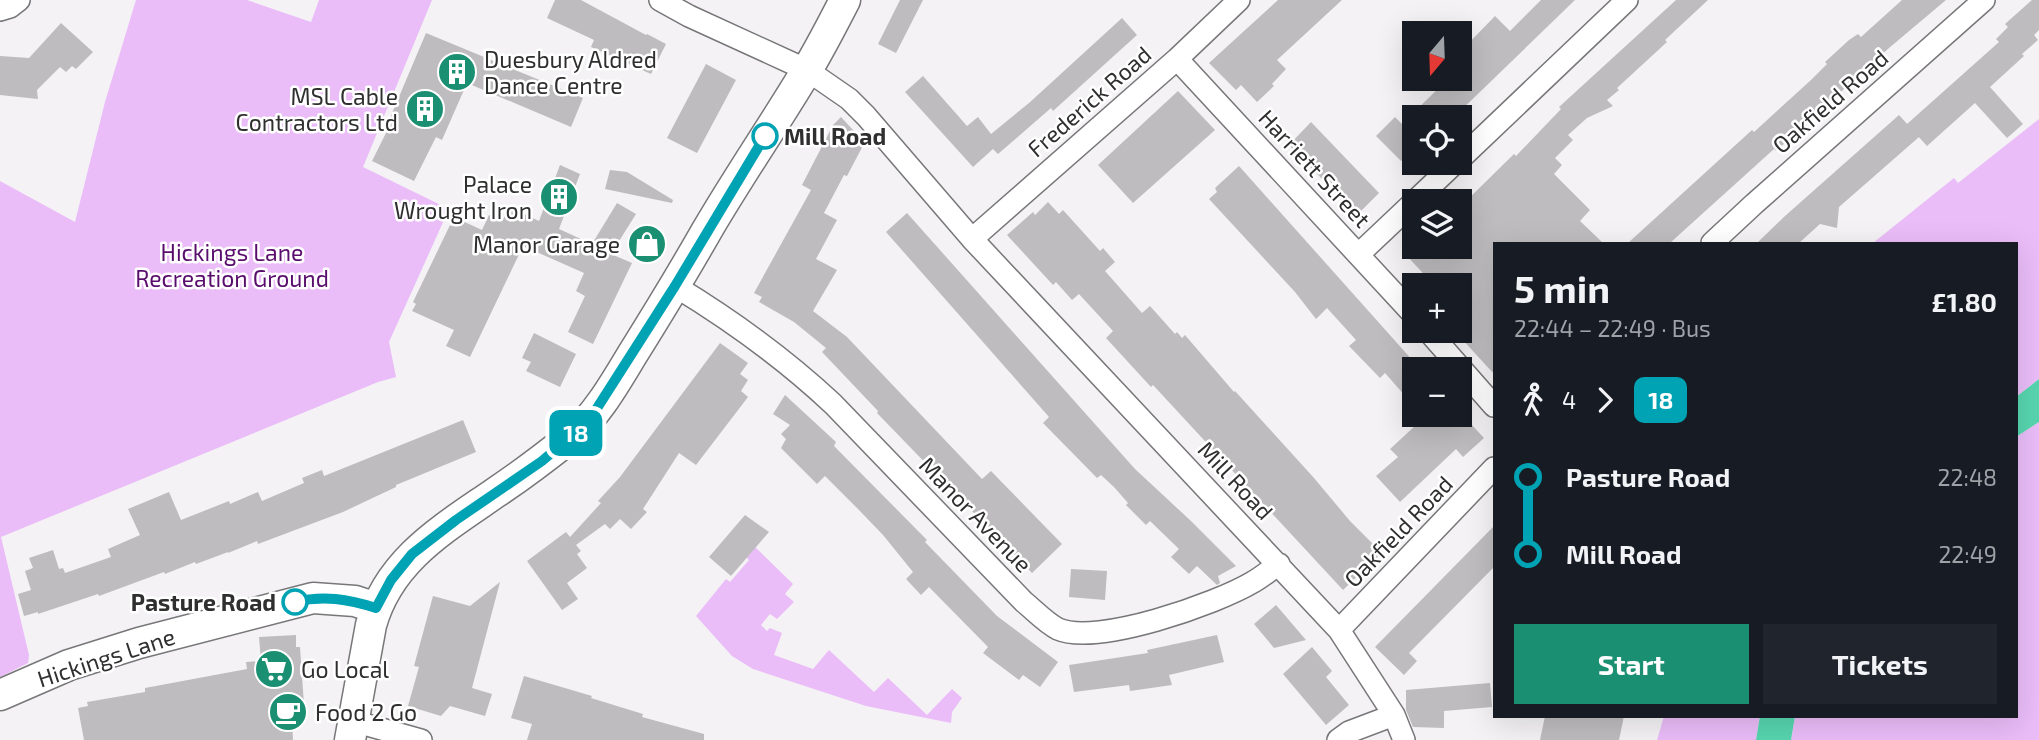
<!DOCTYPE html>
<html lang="en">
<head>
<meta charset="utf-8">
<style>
  :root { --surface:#171b24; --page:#20242c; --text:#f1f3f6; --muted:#9ea1a6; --accent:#1b8f71 }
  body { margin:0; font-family:"Exo 2",sans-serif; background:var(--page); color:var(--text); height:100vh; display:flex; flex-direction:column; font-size:26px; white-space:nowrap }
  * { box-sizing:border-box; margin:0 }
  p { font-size:23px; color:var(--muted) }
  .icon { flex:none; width:38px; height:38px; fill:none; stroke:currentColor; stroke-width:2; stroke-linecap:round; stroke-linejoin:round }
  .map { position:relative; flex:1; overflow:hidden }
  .panel { position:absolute; left:1493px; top:242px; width:525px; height:476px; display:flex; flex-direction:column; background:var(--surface); border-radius:0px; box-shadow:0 7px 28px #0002 }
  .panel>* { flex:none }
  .badge { padding:0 14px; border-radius:10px; font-size:24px; line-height:46px }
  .needle { width:46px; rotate:199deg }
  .fabs { position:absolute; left:1402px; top:21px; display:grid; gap:14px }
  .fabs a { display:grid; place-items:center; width:70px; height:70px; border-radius:0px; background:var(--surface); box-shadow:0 7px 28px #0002; font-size:35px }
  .map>.badge { position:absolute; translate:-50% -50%; box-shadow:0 0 0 4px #fff }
  .legs { display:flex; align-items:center; gap:10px; height:77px; padding:0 21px; font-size:23px }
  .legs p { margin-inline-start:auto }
  .headline { display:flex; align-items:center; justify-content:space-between; height:119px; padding:0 21px }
  h1 { font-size:38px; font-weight:700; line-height:52px }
  .cta { display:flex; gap:14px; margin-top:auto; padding:14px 21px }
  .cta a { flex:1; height:80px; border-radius:0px; background:var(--accent); color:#fff; font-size:28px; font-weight:700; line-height:80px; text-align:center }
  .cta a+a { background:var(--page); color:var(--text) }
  ul { padding:0 21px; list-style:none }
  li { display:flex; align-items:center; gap:24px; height:77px; font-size:26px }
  li i { display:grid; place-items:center; width:10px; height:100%; margin:0 9px; background:currentColor }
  li i::after { content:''; width:18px; height:18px; margin:-9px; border:5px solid; border-radius:50%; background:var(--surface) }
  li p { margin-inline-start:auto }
  li:first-child i { background:linear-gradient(#0000 50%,currentColor 0) }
  li:last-child i { background:linear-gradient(currentColor 50%,#0000 0) }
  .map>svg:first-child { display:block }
  .green { fill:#eabcf8 }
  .water { fill:#57d5af }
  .building { fill:#bebcbe }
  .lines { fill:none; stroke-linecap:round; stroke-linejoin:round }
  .street-casing { stroke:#777678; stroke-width:24 }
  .secondary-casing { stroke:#777678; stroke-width:33 }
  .street { stroke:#fff; stroke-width:21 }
  .secondary { stroke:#fff; stroke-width:30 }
  .line-1-casing { stroke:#fff; stroke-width:16 }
  .line-1 { stroke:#00a3b4; stroke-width:10 }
  .stop-1-dot { fill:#fff; stroke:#00a3b4; stroke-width:3.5 }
  .labels { text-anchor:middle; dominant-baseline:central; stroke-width:5; stroke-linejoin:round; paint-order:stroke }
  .poi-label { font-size:23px; fill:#302f30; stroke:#fff; text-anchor:start }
  .street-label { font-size:23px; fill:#302f30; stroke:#fff }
  .stop-label { font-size:23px; font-weight:bold; fill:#302f30; stroke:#fff; text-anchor:start }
  .park-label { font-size:23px; fill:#590d6c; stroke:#fff }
</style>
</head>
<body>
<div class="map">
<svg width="2039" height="740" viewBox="0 0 2039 740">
  <rect width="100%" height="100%" fill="#f4f2f5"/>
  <path class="green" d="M 136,0 L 247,0 L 311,22 L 319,0 L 432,0 L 363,167 L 449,209 L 389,342 L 396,377 L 378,382 L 1,537 L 29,655 L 28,663 L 0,677 L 0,181 L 75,222 L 105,102 Z
    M 2039,119 L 2039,379 L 2016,397 L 2016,243 L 1873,243 L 1954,178 L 1958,183 Z
    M 2039,422 L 2039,740 L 1791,740 L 1795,716 L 2016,716 L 2016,437 Z
    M 750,542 L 793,584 L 785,594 L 794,602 L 777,619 L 770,614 L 761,625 L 767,631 L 770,628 L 782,633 L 774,655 L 813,669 L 829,650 L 874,692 L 888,678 L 927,715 L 952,689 L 962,698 L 952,712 L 951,723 L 866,706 L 753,669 L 732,656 L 696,616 L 726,579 L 730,582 L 749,560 L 742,553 Z
    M 1664,716 L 1760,716 L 1756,740 L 1657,740 Z"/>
  <path class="water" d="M 2039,379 L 2039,422 L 2016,437 L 2016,397 Z
    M 1760,716 L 1795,716 L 1791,740 L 1756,740 Z"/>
  <path class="building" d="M 555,0 L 581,0 L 646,35 L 647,34 L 666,44 L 651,74 L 591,47 L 594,40 L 547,18 Z
    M 900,0 L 923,0 L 896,53 L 878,44 Z
    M 1278,0 L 1342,0 L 1277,60 L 1286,69 L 1272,84 L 1274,86 L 1257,102 L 1241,85 L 1236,90 L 1209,63 Z
    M 1541,0 L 1575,0 L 1454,117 L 1414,117 L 1414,148 L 1401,161 L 1376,136 L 1395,117 L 1402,124 L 1448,79 L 1460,79 L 1460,52 L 1495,16 L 1510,31 Z
    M 1676,0 L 1708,0 L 1665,40 L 1667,42 L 1617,88 L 1619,90 L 1607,100 L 1613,106 L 1587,118 L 1568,135 L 1573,140 L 1555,158 L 1562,165 L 1554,174 L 1590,210 L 1580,221 L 1603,243 L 1494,243 L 1494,374 L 1460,337 L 1460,285 L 1434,285 L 1407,256 L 1416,247 L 1460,247 L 1460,207 L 1514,154 L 1516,156 L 1561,109 L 1559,107 Z
    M 1902,0 L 1946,0 L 1889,48 L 1776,151 L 1774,149 L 1670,243 L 1628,243 L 1752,130 L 1754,132 L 1811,80 L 1827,64 L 1825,62 L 1849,40 L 1858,34 L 1861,37 Z
    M 2032,0 L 2039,0 L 2039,30 L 2034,35 L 2038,40 L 2022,54 L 2024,56 L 1990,87 L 2023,124 L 2007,138 L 1975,103 L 1927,146 L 1907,124 L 1999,42 L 1996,39 L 2008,27 L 2005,24 Z
    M 1122,18 L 1137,35 L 1053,111 L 1051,108 L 998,154 L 993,149 L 973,167 L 905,92 L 923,76 L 967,126 L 978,117 L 991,134 L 1029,103 Z
    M 61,23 L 93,52 L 76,69 L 72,66 L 66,72 L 60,67 L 37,90 L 38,99 L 0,95 L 0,56 L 29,58 Z
    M 426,33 L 583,98 L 571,127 L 467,83 L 442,140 L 436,137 L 414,181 L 372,161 L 393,119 L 390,118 Z
    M 706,64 L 736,80 L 697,153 L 667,138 Z
    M 1178,91 L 1215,130 L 1133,203 L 1098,165 Z
    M 1899,115 L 1919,137 L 1839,207 L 1837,228 L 1820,224 L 1799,243 L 1757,243 L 1785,216 Z
    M 841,117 L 854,131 L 854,138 L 862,131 L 867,138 L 847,176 L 844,175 L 824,213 L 837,220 L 816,259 L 837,270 L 813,311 L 847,337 L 982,479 L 991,471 L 1062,544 L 1032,573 L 877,413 L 878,411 L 822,352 L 826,348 L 794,322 L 759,302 L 762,297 L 754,293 L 811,190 L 802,185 L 833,125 Z
    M 1311,122 L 1379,193 L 1357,215 L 1289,145 Z
    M 560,165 L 580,174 L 559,229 L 592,244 L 617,203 L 636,214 L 611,254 L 632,263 L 593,344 L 568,332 L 585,296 L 576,291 L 584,273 L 523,246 L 470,357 L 446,346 L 454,330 L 412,311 L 416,304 L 413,302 L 450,225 L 452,226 L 456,218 L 482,230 L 489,215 L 503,220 L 509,207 L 539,221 Z
    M 1239,166 L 1414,362 L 1414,406 L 1385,373 L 1380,378 L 1349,346 L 1356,340 L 1327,308 L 1316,319 L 1295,292 L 1209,199 L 1217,192 L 1215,188 Z
    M 610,170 L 627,172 L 673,200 L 672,203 L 605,189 Z
    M 1048,202 L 1059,214 L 1063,210 L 1100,251 L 1103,248 L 1115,262 L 1105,271 L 1142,313 L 1150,306 L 1175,334 L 1177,332 L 1182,338 L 1185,335 L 1234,392 L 1235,391 L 1314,478 L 1350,521 L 1382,553 L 1343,590 L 1153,385 L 1151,387 L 1106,338 L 1113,331 L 1079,294 L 1072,300 L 1056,282 L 1053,285 L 1007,235 L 1033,212 L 1035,215 Z
    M 907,213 L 1135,469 L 1191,521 L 1236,566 L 1218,576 L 1220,583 L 1217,585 L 1197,566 L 1189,574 L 1171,557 L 1179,549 L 1150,521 L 1146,525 L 1126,505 L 1128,503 L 1114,487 L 1101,475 L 1097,478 L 1043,423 L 1049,417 L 886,232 Z
    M 534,333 L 576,354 L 560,387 L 526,371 L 531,362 L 522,358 Z
    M 720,343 L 748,363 L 740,374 L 748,380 L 741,391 L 748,397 L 696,465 L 679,453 L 643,509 L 647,512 L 631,529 L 620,519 L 610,529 L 605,524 L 576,545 L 581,551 L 577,554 L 587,568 L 567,583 L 578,599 L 562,610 L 527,561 L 566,532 L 570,537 L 601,503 L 598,501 L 620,477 Z
    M 785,395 L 836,442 L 834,446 L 927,540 L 925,542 L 997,616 L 1058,662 L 1040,687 L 1023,675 L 1019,680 L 983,653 L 988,647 L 929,587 L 921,595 L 906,579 L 913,572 L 883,535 L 858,509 L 825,476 L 817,484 L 781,448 L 786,439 L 781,434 L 790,425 L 773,414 Z
    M 1460,412 L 1484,438 L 1463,457 L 1456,449 L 1400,502 L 1376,476 L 1398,457 L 1390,449 L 1416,425 L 1406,415 L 1460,415 Z
    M 463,420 L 476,452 L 396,485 L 396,487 L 343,512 L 258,544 L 257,541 L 228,553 L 228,552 L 196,564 L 195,562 L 165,574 L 164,572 L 99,596 L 98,594 L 38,614 L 38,612 L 24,616 L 18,594 L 31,590 L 25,571 L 33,568 L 29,558 L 53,550 L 59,569 L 63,568 L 65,573 L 111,557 L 108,549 L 140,535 L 128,509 L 169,492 L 181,520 L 229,501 L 230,504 L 258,492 L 262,501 L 304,483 L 302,478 L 322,470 L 324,476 Z
    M 745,515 L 769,532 L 731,576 L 709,557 Z
    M 1494,526 L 1494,567 L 1409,653 L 1417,661 L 1404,675 L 1375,647 Z
    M 1071,569 L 1107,571 L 1105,600 L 1069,597 Z
    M 500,582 L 472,688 L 492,694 L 485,716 L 450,706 L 441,716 L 408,706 L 419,667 L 414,666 L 433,596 L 470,606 Z
    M 1276,605 L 1306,640 L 1274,648 L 1254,624 Z
    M 296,635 L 296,647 L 300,647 L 305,719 L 292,720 L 293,740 L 84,740 L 78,708 L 88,706 L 87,702 L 145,692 L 145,688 L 247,669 L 246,662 L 261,661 L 259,637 Z
    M 1217,635 L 1224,662 L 1169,675 L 1172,685 L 1130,691 L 1129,685 L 1074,692 L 1069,665 L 1148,653 L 1147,650 Z
    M 1312,647 L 1332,671 L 1326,677 L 1349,705 L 1326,725 L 1283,674 Z
    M 524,676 L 592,696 L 591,698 L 643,714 L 642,717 L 704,734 L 704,740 L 527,740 L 532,724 L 511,718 Z
    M 1490,683 L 1492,707 L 1444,711 L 1444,728 L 1413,727 L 1406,710 L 1406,690 Z
    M 1545,716 L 1624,716 L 1619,740 L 1540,740 Z"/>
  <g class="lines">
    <defs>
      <path id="street" d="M 660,0 L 689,16 L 807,70 L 849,99 L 866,116 L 972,239 L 1339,630 L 1394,715 L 1404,740
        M 0,10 L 10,7 L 19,0
        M 1177,59 L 1414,315
        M 1460,159 L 1627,0
        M 1415,201 L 1455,163
        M 972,239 L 1177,59 L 1239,0
        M 1712,243 L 1754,204 L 1984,0
        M 1359,254 L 1414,202
        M 675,286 C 731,320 785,359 833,404 L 1024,602 C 1034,610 1046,623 1058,629 C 1097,646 1216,604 1253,582 C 1262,577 1270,570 1279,564
        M 1428,331 L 1494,406
        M 1339,630 L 1494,468
        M 353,721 L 421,740
        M 1338,740 L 1349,732 L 1394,715"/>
      <path id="secondary" d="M 0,695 L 69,665 L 139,643 L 313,598 L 355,601 L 376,608
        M 350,740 L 371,625 C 389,560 443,529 495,493 C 522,475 547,456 572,436 C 597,415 615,383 632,355 C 657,315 682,274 706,232 C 738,177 774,125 807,70 C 821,47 833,23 845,0"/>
    </defs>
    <use href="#street" class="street-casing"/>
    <use href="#secondary" class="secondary-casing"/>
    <use href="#street" class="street"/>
    <use href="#secondary" class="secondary"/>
  </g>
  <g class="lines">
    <defs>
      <path id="line-1" d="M 295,602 C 323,595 348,599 376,608 L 391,580 L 412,554 L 456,520 L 542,461 L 575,433 L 592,416 L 675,286 L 765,136"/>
    </defs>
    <use href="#line-1" class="line-1-casing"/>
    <use href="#line-1" class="line-1"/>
  </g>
  <defs>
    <symbol id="building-disc" viewBox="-11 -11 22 22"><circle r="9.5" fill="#1b8f71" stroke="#fff"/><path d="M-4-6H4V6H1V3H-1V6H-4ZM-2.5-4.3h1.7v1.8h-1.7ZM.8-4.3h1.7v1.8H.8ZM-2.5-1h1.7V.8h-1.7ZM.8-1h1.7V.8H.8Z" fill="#fff"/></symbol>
    <symbol id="shop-disc" viewBox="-11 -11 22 22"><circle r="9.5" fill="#1b8f71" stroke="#fff"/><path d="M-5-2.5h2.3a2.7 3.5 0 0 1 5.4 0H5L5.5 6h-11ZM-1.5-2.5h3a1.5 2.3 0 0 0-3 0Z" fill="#fff"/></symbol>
    <symbol id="supermarket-disc" viewBox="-11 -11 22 22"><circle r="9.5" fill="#1b8f71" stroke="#fff"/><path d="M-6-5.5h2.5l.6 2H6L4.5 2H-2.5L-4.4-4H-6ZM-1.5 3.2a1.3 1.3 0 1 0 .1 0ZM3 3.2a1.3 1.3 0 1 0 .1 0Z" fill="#fff"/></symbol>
    <symbol id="cafe-disc" viewBox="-11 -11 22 22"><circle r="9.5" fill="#1b8f71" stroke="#fff"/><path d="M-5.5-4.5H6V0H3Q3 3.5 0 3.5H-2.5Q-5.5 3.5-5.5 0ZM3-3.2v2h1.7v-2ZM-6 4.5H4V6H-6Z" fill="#fff"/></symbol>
  </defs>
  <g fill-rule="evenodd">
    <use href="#building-disc" x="435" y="50" width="44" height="44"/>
    <use href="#building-disc" x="403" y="87" width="44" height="44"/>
    <use href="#building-disc" x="537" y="175" width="44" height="44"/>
    <use href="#shop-disc" x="625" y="222" width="44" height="44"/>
    <use href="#supermarket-disc" x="252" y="647" width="44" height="44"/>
    <use href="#cafe-disc" x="266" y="690" width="44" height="44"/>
  </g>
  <g class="stop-1-dot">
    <circle cx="765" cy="136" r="12"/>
    <circle cx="295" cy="602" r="12"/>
  </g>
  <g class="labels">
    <g class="poi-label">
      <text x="484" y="59">Duesbury Aldred<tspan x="484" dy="26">Dance Centre</tspan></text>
      <text x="398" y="96" text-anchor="end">MSL Cable<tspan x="398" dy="26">Contractors Ltd</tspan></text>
      <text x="532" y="184" text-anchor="end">Palace<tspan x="532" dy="26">Wrought Iron</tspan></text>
      <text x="620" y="244" text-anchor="end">Manor Garage</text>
      <text x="301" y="669">Go Local</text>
      <text x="315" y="712">Food 2 Go</text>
    </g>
    <g class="street-label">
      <text transform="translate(1089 101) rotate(-41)">Frederick Road</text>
      <text transform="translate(1830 101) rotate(-41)">Oakfield Road</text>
      <text transform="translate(1315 168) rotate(47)">Harriett Street</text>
      <text transform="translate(1236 480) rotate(47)">Mill Road</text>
      <text transform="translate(976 514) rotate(46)">Manor Avenue</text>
      <text transform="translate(1398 531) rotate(-46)">Oakfield Road</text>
      <text transform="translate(106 657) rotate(-18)">Hickings Lane</text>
    </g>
    <g class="stop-label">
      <text x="784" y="136">Mill Road</text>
      <text x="276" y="602" text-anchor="end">Pasture Road</text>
    </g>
    <g class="park-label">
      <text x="232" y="252">Hickings Lane<tspan x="232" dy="26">Recreation Ground</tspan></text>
    </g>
  </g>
</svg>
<div class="fabs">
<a><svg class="needle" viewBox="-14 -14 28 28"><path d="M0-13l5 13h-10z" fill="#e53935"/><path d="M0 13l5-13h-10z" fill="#9ea1a6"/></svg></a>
<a><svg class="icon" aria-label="locate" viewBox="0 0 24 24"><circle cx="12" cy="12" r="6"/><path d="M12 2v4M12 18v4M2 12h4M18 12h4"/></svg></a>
<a><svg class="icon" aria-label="layers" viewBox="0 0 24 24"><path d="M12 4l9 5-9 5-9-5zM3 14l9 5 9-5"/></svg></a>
<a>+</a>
<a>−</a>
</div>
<b class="badge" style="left:576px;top:433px;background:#00a3b4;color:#fff">18</b>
<section class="panel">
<div class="headline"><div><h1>5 min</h1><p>22:44 – 22:49 · Bus</p></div><b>£1.80</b></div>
<div class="legs"><svg class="icon" aria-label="walk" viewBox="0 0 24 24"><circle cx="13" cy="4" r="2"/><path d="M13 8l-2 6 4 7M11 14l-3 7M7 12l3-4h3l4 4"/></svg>4<svg class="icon" aria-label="forward" viewBox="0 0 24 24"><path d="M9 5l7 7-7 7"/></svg><b class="badge" style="background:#00a3b4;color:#fff">18</b></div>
<ul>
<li><i style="color:#00a3b4"></i><b>Pasture Road</b><p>22:48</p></li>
<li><i style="color:#00a3b4"></i><b>Mill Road</b><p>22:49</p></li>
</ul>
<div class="cta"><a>Start</a><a>Tickets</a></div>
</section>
</div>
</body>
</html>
